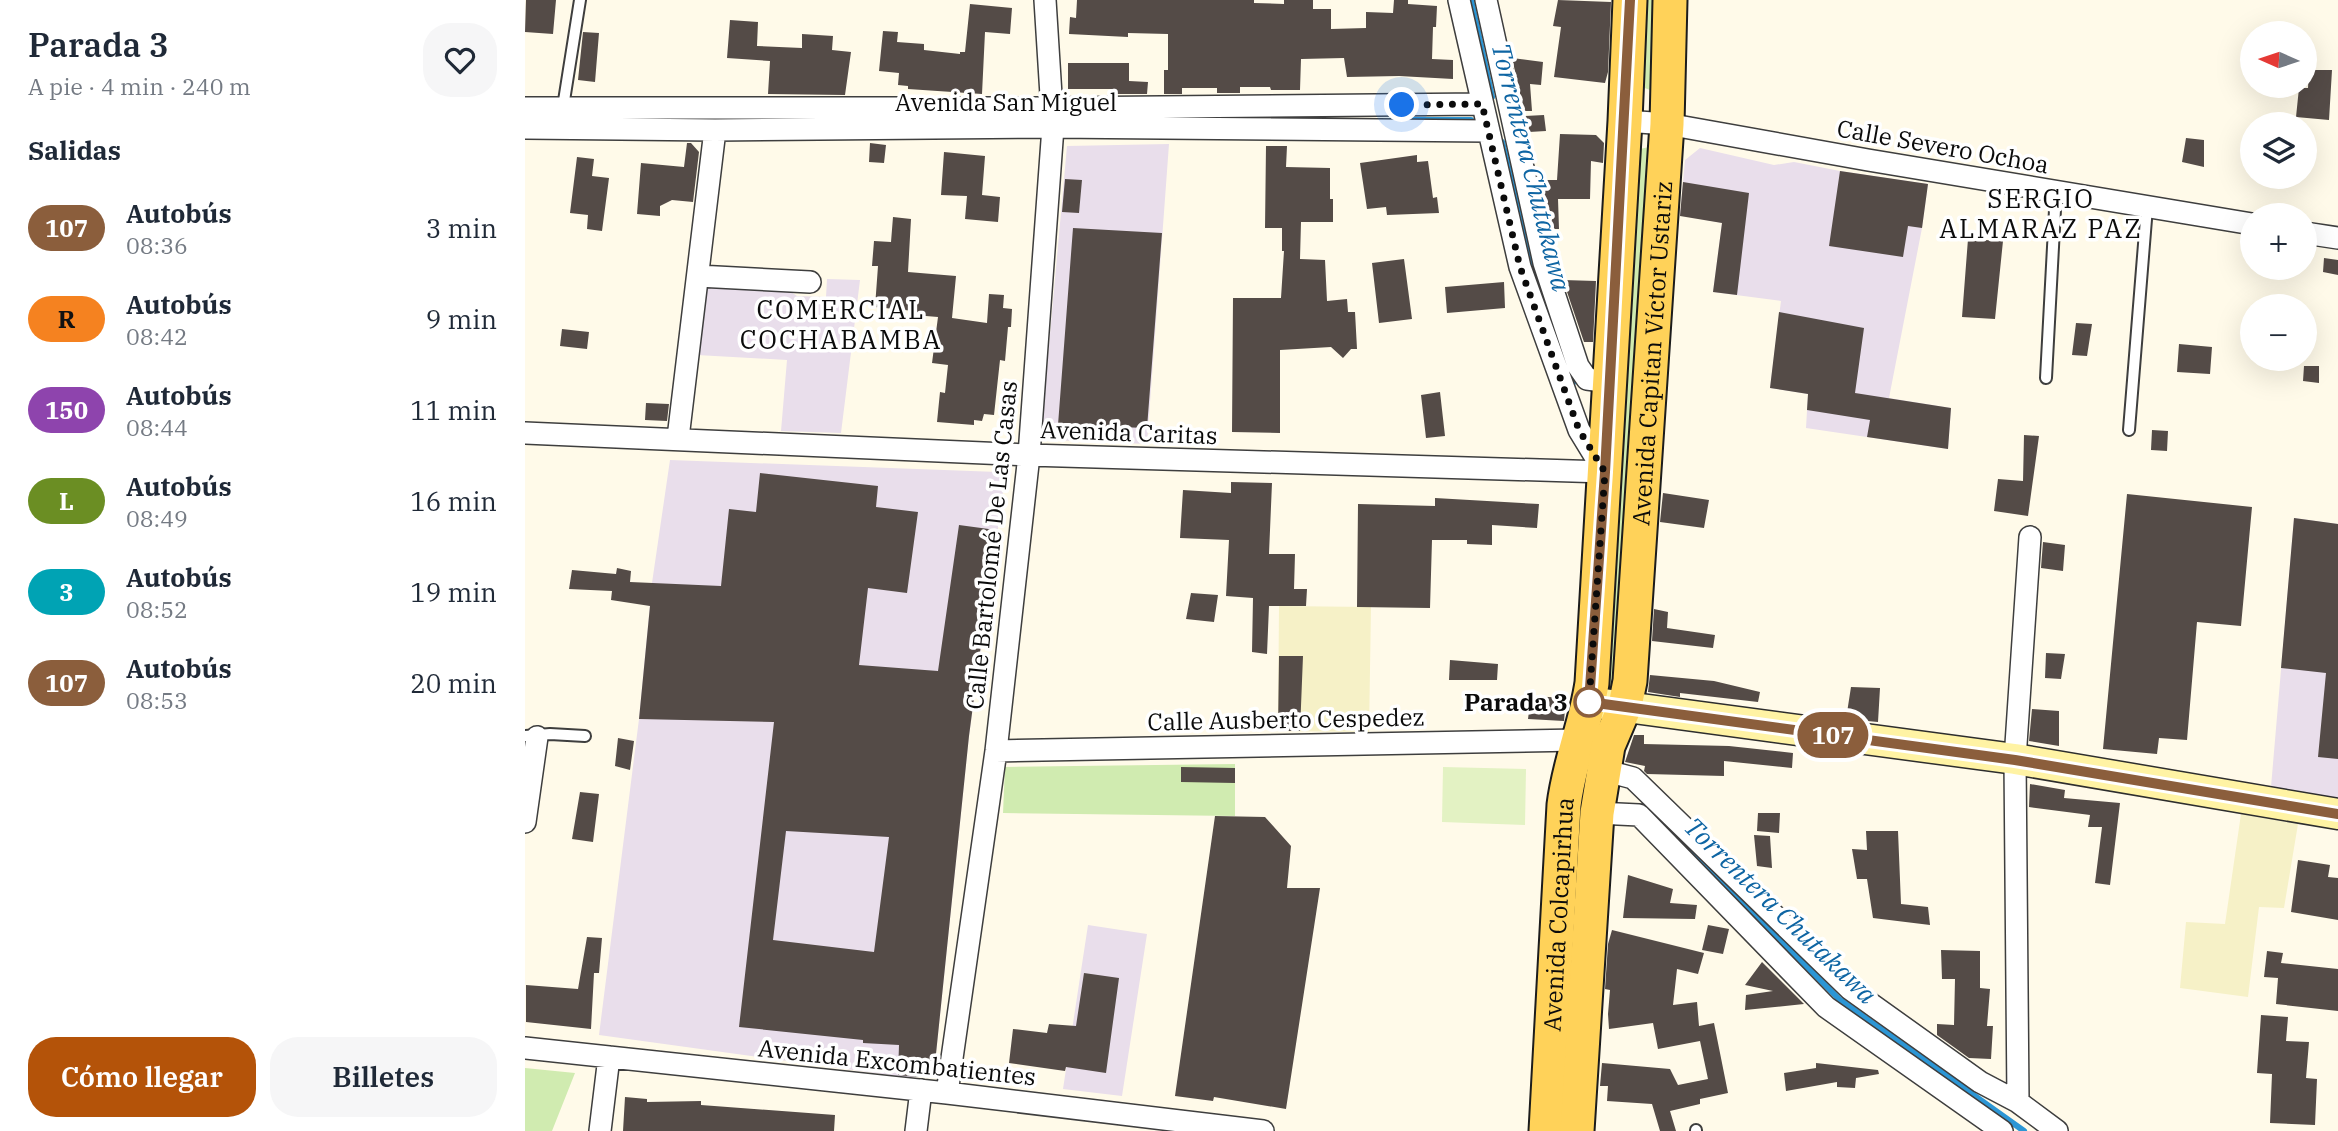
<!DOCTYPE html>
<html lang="es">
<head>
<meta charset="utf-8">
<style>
  :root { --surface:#fff; --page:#f6f6f7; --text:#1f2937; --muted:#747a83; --accent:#b45309 }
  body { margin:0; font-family:"IBM Plex Serif",serif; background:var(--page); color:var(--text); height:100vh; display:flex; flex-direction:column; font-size:26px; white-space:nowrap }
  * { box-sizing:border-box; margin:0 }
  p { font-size:23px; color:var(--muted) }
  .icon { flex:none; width:38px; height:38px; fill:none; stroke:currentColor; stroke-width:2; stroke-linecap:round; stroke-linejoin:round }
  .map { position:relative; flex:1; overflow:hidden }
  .side { display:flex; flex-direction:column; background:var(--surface); width:525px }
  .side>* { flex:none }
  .badge { padding:0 14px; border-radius:23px; font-size:24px; line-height:46px }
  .needle { width:46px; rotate:273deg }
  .buttons { position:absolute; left:1715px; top:21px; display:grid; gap:14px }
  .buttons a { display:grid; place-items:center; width:77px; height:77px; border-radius:50%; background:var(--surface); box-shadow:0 7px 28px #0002; font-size:35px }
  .you { position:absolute; width:35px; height:35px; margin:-18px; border:5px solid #fff; border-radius:50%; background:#1a73e8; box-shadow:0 0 0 10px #1a73e833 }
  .map>.badge { position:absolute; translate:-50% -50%; box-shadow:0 0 0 4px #fff }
  h2 { padding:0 28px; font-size:26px; line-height:63px }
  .round { display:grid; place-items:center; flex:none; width:74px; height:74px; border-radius:28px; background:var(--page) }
  .headline { display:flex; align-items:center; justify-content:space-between; height:119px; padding:0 28px }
  h1 { font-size:33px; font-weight:600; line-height:52px }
  .primary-button { display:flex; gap:14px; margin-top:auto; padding:14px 28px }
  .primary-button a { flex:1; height:80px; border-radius:28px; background:var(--accent); color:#fff; font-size:28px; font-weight:600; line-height:80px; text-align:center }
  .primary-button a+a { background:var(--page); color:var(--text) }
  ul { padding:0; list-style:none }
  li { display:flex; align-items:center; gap:21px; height:91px; padding:0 28px }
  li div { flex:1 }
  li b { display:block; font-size:26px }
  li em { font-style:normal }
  li .badge { min-width:77px; font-weight:700; text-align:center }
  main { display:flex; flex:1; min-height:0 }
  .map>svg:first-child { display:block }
  .industrial { fill:#e9deeb }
  .farmland { fill:#f6f1c7 }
  .green { fill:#d0ebb0 }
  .pitch { fill:#e3f2c3 }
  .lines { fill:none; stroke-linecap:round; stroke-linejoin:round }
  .stream { stroke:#2c96d5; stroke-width:6 }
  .building { fill:#544b47; fill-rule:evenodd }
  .lane-casing { stroke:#3e3e3e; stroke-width:14 }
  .street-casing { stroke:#3e3e3e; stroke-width:24 }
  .secondary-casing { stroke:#2d2d2d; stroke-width:33 }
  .primary-casing { stroke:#1c1c1c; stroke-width:37 }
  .lane { stroke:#fff; stroke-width:10 }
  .street { stroke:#fff; stroke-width:21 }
  .secondary { stroke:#fff3a4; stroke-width:30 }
  .primary { stroke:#ffd259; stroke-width:33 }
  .line-casing { stroke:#fff; stroke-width:16 }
  .line { stroke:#8b5e3c; stroke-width:10 }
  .walk { stroke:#0b0b0b; stroke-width:7; stroke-dasharray:0 12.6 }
  .stop-dot { fill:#fff; stroke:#8b5e3c; stroke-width:3.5 }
  .labels { text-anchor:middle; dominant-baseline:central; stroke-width:7; stroke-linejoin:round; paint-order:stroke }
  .street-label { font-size:24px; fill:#0b0b0b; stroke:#fff }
  .stop-label { font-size:24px; font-weight:bold; fill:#0b0b0b; stroke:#fff; text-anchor:end }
  .water-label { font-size:26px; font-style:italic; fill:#0e65a3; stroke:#fff }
  .neighbourhood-label { font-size:26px; letter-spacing:2px; fill:#0b0b0b; stroke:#fff }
</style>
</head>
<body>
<main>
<section class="side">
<div class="headline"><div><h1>Parada 3</h1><p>A pie · 4 min · 240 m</p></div><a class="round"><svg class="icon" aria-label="heart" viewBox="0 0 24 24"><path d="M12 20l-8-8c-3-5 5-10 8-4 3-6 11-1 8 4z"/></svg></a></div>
<h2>Salidas</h2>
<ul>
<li><span class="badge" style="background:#8b5e3c;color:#fff">107</span><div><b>Autobús</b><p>08:36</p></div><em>3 min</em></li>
<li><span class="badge" style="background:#f58220;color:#111">R</span><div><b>Autobús</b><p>08:42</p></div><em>9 min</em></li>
<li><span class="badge" style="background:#8e44ad;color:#fff">150</span><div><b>Autobús</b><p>08:44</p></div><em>11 min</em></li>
<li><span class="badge" style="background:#6b8e23;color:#fff">L</span><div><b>Autobús</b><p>08:49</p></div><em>16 min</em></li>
<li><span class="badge" style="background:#00a3b4;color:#fff">3</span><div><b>Autobús</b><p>08:52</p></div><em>19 min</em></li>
<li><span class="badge" style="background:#8b5e3c;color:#fff">107</span><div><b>Autobús</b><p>08:53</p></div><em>20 min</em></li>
</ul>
<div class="primary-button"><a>Cómo llegar</a><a>Billetes</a></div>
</section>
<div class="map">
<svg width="1813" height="1131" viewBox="0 0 1813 1131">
  <rect width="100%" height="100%" fill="#fffae9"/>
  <path class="industrial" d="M 644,144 L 622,444 L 525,440 L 517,423 L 542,146 Z
    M 1175,148 L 1249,165 L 1269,162 L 1315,171 L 1403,184 L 1397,228 L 1364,398 L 1426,408 L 1423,449 L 1281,428 L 1283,394 L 1245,388 L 1256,301 L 1188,292 L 1197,223 L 1155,215 L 1160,160 Z
    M 302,279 L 335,280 L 316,433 L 256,431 L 262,360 L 172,355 L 179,286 L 263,290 L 272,296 L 301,297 Z
    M 145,460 L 473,472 L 479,485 L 444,736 L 409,1073 L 386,1078 L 74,1035 L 114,719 L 127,583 Z
    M 1769,518 L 1813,524 L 1813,799 L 1746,787 Z
    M 563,925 L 622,934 L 597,1096 L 538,1089 Z"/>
  <path class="farmland" d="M 754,606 L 846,607 L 844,732 L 753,731 Z
    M 1716,814 L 1773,824 L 1759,908 L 1734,907 L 1723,997 L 1655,988 L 1661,922 L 1700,924 Z"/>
  <path class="green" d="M 1118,0 L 1135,0 L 1129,89 L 1125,90 L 1117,87 Z
    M 1124,147 L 1129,150 L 1089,687 L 1079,685 L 1112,153 L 1115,149 Z
    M 710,764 L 710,816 L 478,813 L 480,767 Z
    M 0,1068 L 50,1073 L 27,1131 L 0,1131 Z"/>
  <path class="pitch" d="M 918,767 L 1001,769 L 1000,825 L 917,822 Z"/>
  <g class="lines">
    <path class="stream" d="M 946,0 L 967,97
      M 867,120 L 946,120
      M 977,142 L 1008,268 L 1029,327
      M 1045,370 L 1049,382
      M 1127,811 L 1315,1000 L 1499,1131"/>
  </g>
  <path class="building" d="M 1,0 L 31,0 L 28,34 L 0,32 Z
    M 552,0 L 729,0 L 729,3 L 759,4 L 759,0 L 788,0 L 788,9 L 806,9 L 806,29 L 841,28 L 841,12 L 868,13 L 869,0 L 883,0 L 883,4 L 912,6 L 911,27 L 908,27 L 907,59 L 928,60 L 928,79 L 874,76 L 822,77 L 819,58 L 776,59 L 775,90 L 746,90 L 745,87 L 715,87 L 715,93 L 692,93 L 692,88 L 657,88 L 657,94 L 639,94 L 639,70 L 643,70 L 643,34 L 603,33 L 603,37 L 544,34 L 545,17 L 551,18 Z
    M 1033,0 L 1086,2 L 1083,72 L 1080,83 L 1029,77 L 1036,27 L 1028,26 Z
    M 445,4 L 487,8 L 485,34 L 460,32 L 457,94 L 383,89 L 383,86 L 373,85 L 374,73 L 354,71 L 358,31 L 373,32 L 372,42 L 399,44 L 399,50 L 435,54 L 435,52 L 440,52 Z
    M 205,20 L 233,22 L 232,46 L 277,48 L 277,34 L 308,36 L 307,50 L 326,52 L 320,95 L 243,94 L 245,61 L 202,58 Z
    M 58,32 L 74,33 L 70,82 L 53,80 Z
    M 987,58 L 1018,62 L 1016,85 L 1005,84 L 1007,111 L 999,111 Z
    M 543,63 L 604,63 L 604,81 L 623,82 L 622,94 L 587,94 L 587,89 L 543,89 Z
    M 1784,70 L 1807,70 L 1804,120 L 1771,117 L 1774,88 L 1783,88 Z
    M 1019,115 L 1021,131 L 1004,132 L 1000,116 Z
    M 1035,134 L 1071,135 L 1079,143 L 1078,163 L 1066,161 L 1065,199 L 1033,199 L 1034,229 L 1025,229 L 1014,180 L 1032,180 Z
    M 1661,138 L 1679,140 L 1679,167 L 1657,162 Z
    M 162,143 L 166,143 L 174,152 L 168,202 L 147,200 L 135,206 L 135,216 L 112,214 L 116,163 L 159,167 Z
    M 345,143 L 361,145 L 359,163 L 344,162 Z
    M 741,146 L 762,146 L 761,167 L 805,168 L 805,199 L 808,199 L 808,222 L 776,222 L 775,259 L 800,260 L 802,301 L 822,299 L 823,312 L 830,312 L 832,349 L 826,349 L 818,358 L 806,347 L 755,350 L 755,433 L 707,432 L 708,298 L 756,298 L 759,251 L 757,251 L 757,228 L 740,228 Z
    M 419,152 L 460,156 L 457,195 L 475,197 L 473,222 L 440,219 L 442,196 L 416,195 Z
    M 892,155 L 892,162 L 903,161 L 908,198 L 912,197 L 914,213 L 862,215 L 861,207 L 842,209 L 835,163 Z
    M 52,157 L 69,159 L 67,176 L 84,178 L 77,231 L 62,229 L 63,215 L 45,213 Z
    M 1315,171 L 1403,184 L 1397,228 L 1383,226 L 1378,257 L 1304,246 Z
    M 540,179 L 557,180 L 554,213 L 537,212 Z
    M 1158,182 L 1224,193 L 1212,295 L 1188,292 L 1197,223 L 1155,216 Z
    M 368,217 L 386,219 L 383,272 L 431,276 L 427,318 L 462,323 L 464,294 L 479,295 L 478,308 L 487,309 L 486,327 L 483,327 L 480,361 L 475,360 L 469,415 L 459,414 L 457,421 L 449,420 L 449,425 L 412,422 L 415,392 L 420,393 L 423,365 L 407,363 L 413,317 L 389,315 L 389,311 L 350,307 L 353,266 L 347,266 L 349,241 L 366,242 Z
    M 548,228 L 637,233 L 622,428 L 533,425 Z
    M 1443,239 L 1478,241 L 1470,319 L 1437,317 Z
    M 1799,258 L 1813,260 L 1813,275 L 1798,272 Z
    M 879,259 L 887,319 L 854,323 L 847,263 Z
    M 1038,280 L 1071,281 L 1068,342 L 1059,342 Z
    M 979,282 L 980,308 L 922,313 L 920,287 Z
    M 1254,312 L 1339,328 L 1330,393 L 1426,408 L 1423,449 L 1342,437 L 1345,420 L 1282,410 L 1283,394 L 1245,388 Z
    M 1551,323 L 1567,324 L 1562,356 L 1547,355 Z
    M 37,329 L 64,332 L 62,349 L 35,346 Z
    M 1654,344 L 1687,347 L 1685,374 L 1652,372 Z
    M 1779,366 L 1794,366 L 1794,383 L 1778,381 Z
    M 915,392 L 920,436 L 901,438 L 896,395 Z
    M 121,403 L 144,404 L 142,421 L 120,420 Z
    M 1627,430 L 1643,431 L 1642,451 L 1626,450 Z
    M 1499,435 L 1514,436 L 1503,516 L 1469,511 L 1473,479 L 1498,481 Z
    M 235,473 L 353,486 L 351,507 L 393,512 L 382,593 L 343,588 L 334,665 L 413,671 L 434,525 L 471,530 L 444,736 L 409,1073 L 392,1077 L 373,1075 L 374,1045 L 338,1043 L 338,1040 L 214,1027 L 249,722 L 114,719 L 125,606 L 86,600 L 87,591 L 44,589 L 47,570 L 91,574 L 92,568 L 106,571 L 105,582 L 196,586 L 204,509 L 231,512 ZM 261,831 L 364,837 L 349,952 L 248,940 Z
    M 706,482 L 747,483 L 744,554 L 770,554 L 769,589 L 782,589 L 781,606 L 744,606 L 742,654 L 727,652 L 728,598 L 701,596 L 704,540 L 655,538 L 658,490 L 706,493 Z
    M 1138,493 L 1184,500 L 1179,528 L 1135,522 Z
    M 1602,494 L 1727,507 L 1716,626 L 1672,622 L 1662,740 L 1634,738 L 1632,754 L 1578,749 Z
    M 910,498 L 1014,504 L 1012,528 L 967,525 L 967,545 L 942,544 L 942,540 L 907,540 L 905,608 L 832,607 L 833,504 L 910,506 Z
    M 1769,518 L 1813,524 L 1813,759 L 1793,757 L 1801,673 L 1756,668 Z
    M 1518,542 L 1540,545 L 1538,571 L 1516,568 Z
    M 666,593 L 693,595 L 689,622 L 661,619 Z
    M 1129,609 L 1143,612 L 1142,628 L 1190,635 L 1188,648 L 1127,641 Z
    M 1521,653 L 1540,654 L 1536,679 L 1520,678 Z
    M 754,656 L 778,656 L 775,731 L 753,731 Z
    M 925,660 L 973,664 L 972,680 L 924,680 Z
    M 1125,675 L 1189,681 L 1235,692 L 1233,702 L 1155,693 L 1155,697 L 1123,692 Z
    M 1326,687 L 1355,688 L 1353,722 L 1321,719 Z
    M 1006,696 L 1041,698 L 1039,721 L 1003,719 Z
    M 1507,709 L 1534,711 L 1534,746 L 1504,741 Z
    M 1109,735 L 1119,735 L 1119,744 L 1204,746 L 1268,753 L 1267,768 L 1199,761 L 1199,776 L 1122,774 L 1119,771 L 1120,766 L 1100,762 Z
    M 93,738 L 109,741 L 105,770 L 90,766 Z
    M 656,767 L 710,768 L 710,783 L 656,782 Z
    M 1505,784 L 1540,790 L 1539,798 L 1595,803 L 1585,885 L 1570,883 L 1577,827 L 1563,827 L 1565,815 L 1504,807 Z
    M 55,792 L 74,794 L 68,842 L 47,839 Z
    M 1233,813 L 1255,813 L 1254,833 L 1232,831 Z
    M 690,816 L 740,817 L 766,846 L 762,888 L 795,888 L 761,1109 L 689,1097 L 688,1101 L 650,1096 Z
    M 1341,831 L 1373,831 L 1376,904 L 1403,907 L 1405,925 L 1348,918 L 1342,879 L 1332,879 L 1327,849 L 1342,850 Z
    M 1229,835 L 1245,836 L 1247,868 L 1232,866 Z
    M 1773,860 L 1805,865 L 1803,877 L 1813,878 L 1813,920 L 1766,912 Z
    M 1103,875 L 1148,889 L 1145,903 L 1172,905 L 1170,919 L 1098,918 Z
    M 1183,925 L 1204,929 L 1198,954 L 1177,950 Z
    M 1087,930 L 1179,953 L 1173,974 L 1152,969 L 1148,1005 L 1172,1002 L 1174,1026 L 1189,1023 L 1203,1093 L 1175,1099 L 1175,1104 L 1145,1111 L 1151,1131 L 1135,1131 L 1127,1104 L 1082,1101 L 1083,1086 L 1075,1086 L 1077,1063 L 1145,1069 L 1153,1085 L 1183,1079 L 1175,1041 L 1133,1049 L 1128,1023 L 1084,1029 L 1083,1014 L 1085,990 L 1080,989 L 1083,944 Z
    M 62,937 L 77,938 L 74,973 L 69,973 L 66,1029 L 1,1022 L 1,985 L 53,989 Z
    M 1416,950 L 1455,951 L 1455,988 L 1465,989 L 1462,1026 L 1468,1026 L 1466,1059 L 1444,1058 L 1412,1035 L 1412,1024 L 1429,1025 L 1430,979 L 1417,979 Z
    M 1742,951 L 1758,953 L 1756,963 L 1813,969 L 1813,1011 L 1751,1004 L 1753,978 L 1739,977 Z
    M 1237,962 L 1279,1004 L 1220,1010 L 1221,995 L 1248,991 L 1220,985 Z
    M 559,973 L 594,978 L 581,1073 L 541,1067 L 540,1071 L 484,1063 L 488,1029 L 522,1033 L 524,1024 L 551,1026 Z
    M 1736,1015 L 1763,1017 L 1761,1041 L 1784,1042 L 1781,1078 L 1792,1079 L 1790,1125 L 1745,1123 L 1747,1074 L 1732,1073 Z
    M 1291,1063 L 1353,1070 L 1354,1074 L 1331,1078 L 1330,1088 L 1312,1087 L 1312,1082 L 1261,1091 L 1259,1073 L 1291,1068 Z
    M 100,1097 L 122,1099 L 122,1102 L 176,1101 L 176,1105 L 310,1115 L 309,1131 L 98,1131 Z"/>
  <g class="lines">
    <defs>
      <path id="lane" d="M 38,107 L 55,0
        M 1521,378 L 1531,191
        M 1604,430 L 1622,207
        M 0,736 L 25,734 L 60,736
        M 1171,1130 L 1171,1131"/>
      <path id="street" d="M 934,0 L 995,267 L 1054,430 L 1079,471
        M 961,0 L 1019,263 L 1053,366 L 1062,379 L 1085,382
        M 0,108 L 527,108 L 957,104
        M 1100,121 L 1142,124 L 1343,160 L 1727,224
        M 0,128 L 190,130 L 528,127 L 963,131
        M 1780,233 L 1813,238
        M 173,276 L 285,282
        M 0,433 L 504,455 L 1080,472
        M 153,438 L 190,130
        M 471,751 L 1053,740
        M 1078,770 L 1108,778 L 1325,989 L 1455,1082 L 1493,1102 L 1532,1131
        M 1072,813 L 1114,815 L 1301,1007 L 1477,1131
        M 0,822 L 12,737
        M 0,1048 L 422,1093 L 738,1131
        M 422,1093 L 471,751 L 504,455 L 528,127 L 520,0
        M 1493,1102 L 1490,759 L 1505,537
        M 75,1131 L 84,1057
        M 391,1131 L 396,1090"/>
      <path id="secondary" d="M 1064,702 L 1490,759 L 1813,814"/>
      <g id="primary">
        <path id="s1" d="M 1021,1131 L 1039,805 C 1044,763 1061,724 1067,683 L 1100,121 L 1105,0"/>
        <path id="s2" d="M 1052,1131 L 1072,813 L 1083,746 L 1100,706 L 1105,681 L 1142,124 L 1145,0"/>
      </g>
    </defs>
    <use href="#lane" class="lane-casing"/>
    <use href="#street" class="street-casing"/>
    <use href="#secondary" class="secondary-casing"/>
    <use href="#primary" class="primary-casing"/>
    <use href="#lane" class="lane"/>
    <use href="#street" class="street"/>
    <use href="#secondary" class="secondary"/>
    <use href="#primary" class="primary"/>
  </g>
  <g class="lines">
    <defs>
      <path id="line" d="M 1105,0 L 1080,472 L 1064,702 L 1490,760 L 1813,814"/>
    </defs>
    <use href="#line" class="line-casing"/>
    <use href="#line" class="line"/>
    <path class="walk" d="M 877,105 L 957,104 L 995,267 L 1054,430 L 1080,472 L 1064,702"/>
  </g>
  <circle class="stop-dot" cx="1064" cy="702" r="14"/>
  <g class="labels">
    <g class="street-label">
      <text x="481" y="102">Avenida San Miguel</text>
      <text transform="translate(1418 146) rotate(10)">Calle Severo Ochoa</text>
      <text stroke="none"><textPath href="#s2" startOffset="784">Avenida Capitan Víctor Ustariz</textPath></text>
      <text transform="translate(604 432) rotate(2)">Avenida Caritas</text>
      <text transform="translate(466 545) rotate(-84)">Calle Bartolomé De Las Casas</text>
      <text transform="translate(761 719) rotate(-1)">Calle Ausberto Cespedez</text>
      <text stroke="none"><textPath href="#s1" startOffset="217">Avenida Colcapirhua</textPath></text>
      <text transform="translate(372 1062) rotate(6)">Avenida Excombatientes</text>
    </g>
    <g class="stop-label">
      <text x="1043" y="702">Parada 3</text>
    </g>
    <g class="water-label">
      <text transform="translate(1007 167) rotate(76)">Torrentera Chutakawa</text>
      <text transform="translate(1256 910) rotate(44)">Torrentera Chutakawa</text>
    </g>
    <g class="neighbourhood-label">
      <text x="1516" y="198">SERGIO<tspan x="1516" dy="30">ALMARAZ PAZ</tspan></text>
      <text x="316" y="309">COMERCIAL<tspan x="316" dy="30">COCHABAMBA</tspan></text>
    </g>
  </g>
</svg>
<div class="buttons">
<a><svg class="needle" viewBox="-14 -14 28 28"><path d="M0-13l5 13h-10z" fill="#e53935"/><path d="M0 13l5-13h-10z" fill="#747a83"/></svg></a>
<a><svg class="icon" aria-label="layers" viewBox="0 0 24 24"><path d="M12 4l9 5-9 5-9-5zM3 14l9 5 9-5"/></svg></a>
<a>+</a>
<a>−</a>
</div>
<div class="you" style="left:877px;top:105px"></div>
<b class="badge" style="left:1308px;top:735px;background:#8b5e3c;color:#fff">107</b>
</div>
</main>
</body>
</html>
